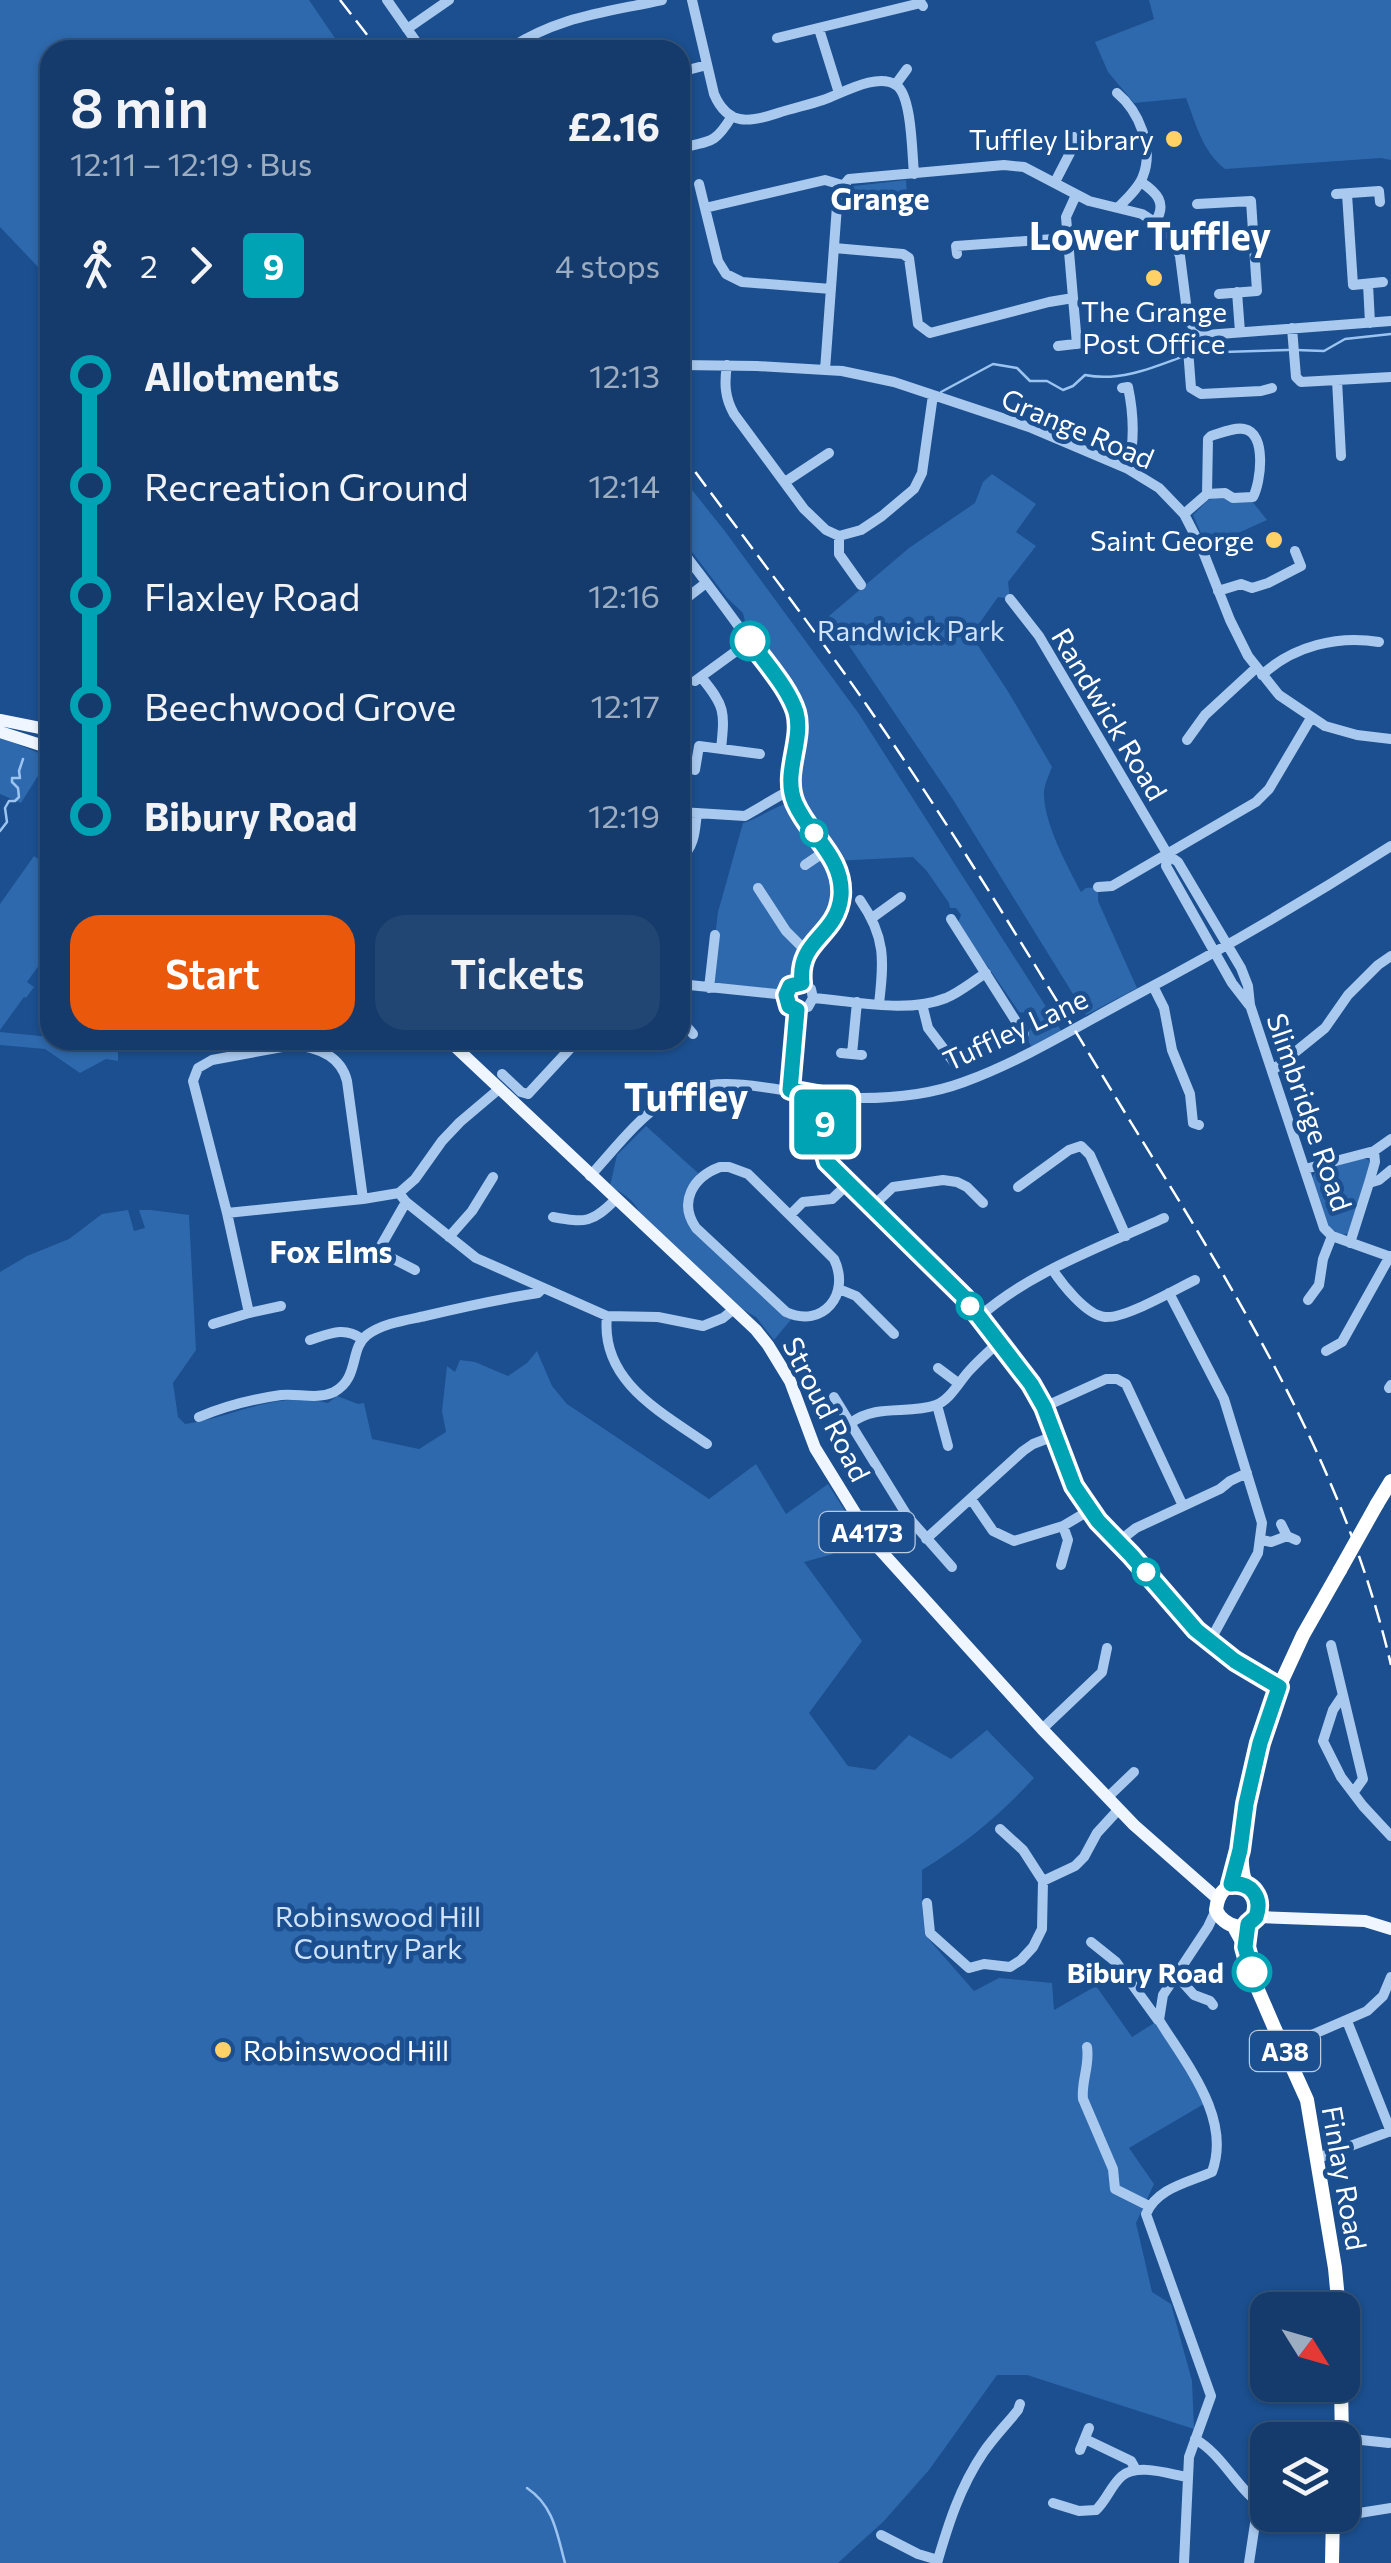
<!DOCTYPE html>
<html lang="en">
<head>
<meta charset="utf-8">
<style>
  :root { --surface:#143b6b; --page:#214673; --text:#f1f3f6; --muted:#9dadc1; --line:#33557e; --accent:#ea580c }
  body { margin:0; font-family:Commissioner,sans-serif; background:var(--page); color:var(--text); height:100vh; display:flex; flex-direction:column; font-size:38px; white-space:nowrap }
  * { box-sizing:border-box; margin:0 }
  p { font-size:32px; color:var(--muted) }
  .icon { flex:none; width:55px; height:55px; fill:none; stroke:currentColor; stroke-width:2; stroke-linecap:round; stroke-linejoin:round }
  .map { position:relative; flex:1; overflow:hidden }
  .drawer { position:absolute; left:40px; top:40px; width:650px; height:1010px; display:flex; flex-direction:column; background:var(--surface); border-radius:30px; box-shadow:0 2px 8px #0004,0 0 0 2px var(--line) }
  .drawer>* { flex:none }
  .badge { padding:0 20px; border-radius:8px; font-size:35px; line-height:65px }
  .needle { width:65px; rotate:127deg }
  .tools { position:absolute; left:1250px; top:2292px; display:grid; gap:20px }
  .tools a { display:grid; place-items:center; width:110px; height:110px; border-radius:20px; background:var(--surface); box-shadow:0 2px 8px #0004,0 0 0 2px var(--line); font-size:50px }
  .map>.badge { position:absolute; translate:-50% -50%; box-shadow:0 0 0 5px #fff }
  .legs { display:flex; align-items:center; gap:15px; height:110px; padding:0 30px; font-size:32px }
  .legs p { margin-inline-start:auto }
  .head { display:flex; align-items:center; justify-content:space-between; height:170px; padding:0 30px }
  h1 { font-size:55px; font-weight:600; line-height:75px }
  .primary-button { display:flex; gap:20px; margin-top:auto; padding:20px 30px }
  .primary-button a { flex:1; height:115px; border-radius:30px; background:var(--accent); color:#fff; font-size:40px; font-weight:600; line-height:115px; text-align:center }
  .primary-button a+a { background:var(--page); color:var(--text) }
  ul { padding:0 30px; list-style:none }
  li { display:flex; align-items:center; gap:35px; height:110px; font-size:38px }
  li i { display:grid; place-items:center; width:15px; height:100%; margin:0 12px; background:currentColor }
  li i::after { content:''; width:25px; height:25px; margin:-12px; border:8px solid; border-radius:50%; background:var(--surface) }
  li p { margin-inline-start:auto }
  li:first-child i { background:linear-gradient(#0000 50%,currentColor 0) }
  li:last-child i { background:linear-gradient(currentColor 50%,#0000 0) }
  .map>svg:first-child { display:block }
  .green { fill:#2e69ad }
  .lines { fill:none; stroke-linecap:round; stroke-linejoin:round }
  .stream { stroke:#9cc4f0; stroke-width:2.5 }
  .minor { stroke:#a9c9ee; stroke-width:10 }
  .major { stroke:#f0f6ff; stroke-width:12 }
  .highway { stroke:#fff; stroke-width:14 }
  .rail { stroke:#fff; stroke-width:2.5; stroke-dasharray:18 8; stroke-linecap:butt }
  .highway-bridge { stroke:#fff; stroke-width:14 }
  .line-1-casing { stroke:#fff; stroke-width:22 }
  .line-1 { stroke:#00a3b4; stroke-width:15 }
  .poi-dot { fill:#ffd166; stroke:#1b4f8f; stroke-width:4 }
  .stop-1-dot { fill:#fff; stroke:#00a3b4; stroke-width:5 }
  .labels { text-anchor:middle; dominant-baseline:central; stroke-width:9; stroke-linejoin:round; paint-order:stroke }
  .shield { fill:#1b4f8f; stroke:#bbcadd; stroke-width:2.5 }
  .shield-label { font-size:25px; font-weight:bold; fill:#fff }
  .poi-label { font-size:28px; fill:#fff; stroke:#1b4f8f; text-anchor:end }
  .street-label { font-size:28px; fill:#fff; stroke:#1b4f8f }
  .park-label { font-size:28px; fill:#cfe3fa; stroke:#1b4f8f }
  .stop-label { font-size:28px; font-weight:bold; fill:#fff; stroke:#1b4f8f; text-anchor:end }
  .neighbourhood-label { font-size:30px; font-weight:bold; fill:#fff; stroke:#1b4f8f }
  .district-label { font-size:38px; font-weight:bold; fill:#fff; stroke:#1b4f8f }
</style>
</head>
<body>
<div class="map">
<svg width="1391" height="2563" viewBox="0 0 1391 2563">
  <rect width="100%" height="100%" fill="#1b4f8f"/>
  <path class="green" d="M 0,0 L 309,0 L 343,50 L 50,50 L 50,273 L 39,268 L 0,227 Z
    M 1149,0 L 1391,0 L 1391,160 L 1381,158 L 1225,169 C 1202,151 1196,124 1186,98 L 1134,103 L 1108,72 L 1095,42 L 1154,19 Z
    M 906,180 L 908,205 L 843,214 L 844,195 L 854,186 Z
    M 992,474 L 1036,504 L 1016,532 L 1036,546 L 1008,582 L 1010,599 L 998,597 L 971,635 L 1009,693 L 1052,767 C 1049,775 1045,783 1044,791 C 1043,822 1067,865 1081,892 L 1086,888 L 1098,887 L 1098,901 L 1137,988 L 1086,1015 L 952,798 L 829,616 L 909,548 L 975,503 L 983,482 Z
    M 680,475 L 724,530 L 859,714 L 1064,1035 L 1034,1051 L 1024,1034 L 1029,1032 L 1033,1019 L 1028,1013 L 1019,1012 L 958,923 L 961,915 L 956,908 L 950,908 L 949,903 L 926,870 L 913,857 L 835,861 L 840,903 L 806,951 L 802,983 L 786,995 L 709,988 L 718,912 L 743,823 C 761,818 774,806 794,801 L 793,695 L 765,649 L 746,626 L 743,613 L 727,598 L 680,536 Z
    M 1217,498 L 1251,500 L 1267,520 L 1207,547 L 1193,515 L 1208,500 Z
    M 0,737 L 46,756 L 46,763 L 21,803 L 0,794 Z
    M 34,856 L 50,868 L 50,950 L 27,982 L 34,987 L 26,998 L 24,997 L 0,1030 L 0,904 Z
    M 0,1032 L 50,1037 L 50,1040 L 94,1040 L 118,1043 L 118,1061 L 106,1059 L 80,1073 L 45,1049 L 0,1045 Z
    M 646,1126 L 698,1173 L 694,1184 L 691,1221 L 794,1316 L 774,1340 L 756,1317 L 742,1309 L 640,1214 C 635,1200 622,1193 610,1186 L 617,1155 Z
    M 1364,1158 L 1370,1161 L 1352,1229 L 1347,1234 L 1338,1235 L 1330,1231 L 1312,1178 L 1317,1169 Z
    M 128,1210 L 134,1231 L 145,1228 L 139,1210 L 151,1210 L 189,1215 L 196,1350 L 173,1383 L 178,1417 L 185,1424 C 234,1417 277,1390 328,1403 L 337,1396 L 358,1404 L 364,1403 L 372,1439 L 419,1449 L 446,1432 L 442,1411 L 447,1366 L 455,1372 L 460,1360 L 475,1362 L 508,1376 L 527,1363 L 537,1351 L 552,1386 L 567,1404 L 709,1499 L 756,1464 L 786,1514 L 828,1484 L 850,1519 C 839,1524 825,1521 819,1533 L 823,1535 L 833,1554 L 804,1562 L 862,1641 L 809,1713 L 848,1766 L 875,1770 L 909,1735 L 951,1759 L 987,1730 L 1034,1778 C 999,1816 966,1843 922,1870 L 922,1908 L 925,1935 L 974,1991 L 999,1978 L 1052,1983 L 1054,2010 L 1096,1986 L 1132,2037 L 1159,2020 L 1209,2101 L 1129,2148 L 1154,2184 L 1136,2223 L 1152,2292 L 1171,2304 L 1192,2381 L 1194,2429 L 1027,2375 L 997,2375 L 929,2470 L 884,2521 L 838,2563 L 0,2563 L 0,1272 L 27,1256 L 69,1239 L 102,1214 Z"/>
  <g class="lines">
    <path class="stream" d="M 1296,350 L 1324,351 L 1345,339 L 1391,334
      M 1191,353 L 1288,350
      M 941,392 L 993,364 L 1017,368 L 1030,381 L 1047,381 L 1063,390 L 1073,386 L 1085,375 C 1119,382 1152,368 1184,356
      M 0,831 L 7,822 L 5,808 L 9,801 L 15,801 L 19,797 L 18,788 L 12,782 L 12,778 L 20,778 L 19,771 L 23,759
      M 527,2488 C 554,2506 557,2534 565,2563"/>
    <path class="minor" d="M 387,0 L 422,50
      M 692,0 L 714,94 C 728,127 751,122 778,113 C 793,108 808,105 823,100 C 841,94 877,72 896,85 C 912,95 912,154 914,174
      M 407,29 L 449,0
      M 819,29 L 839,93
      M 777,38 L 921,3 L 923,6
      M 507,50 C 559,16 603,13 662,0
      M 680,72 L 707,65
      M 896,84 L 907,69
      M 1117,93 C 1139,111 1154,148 1143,176 C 1139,188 1126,199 1118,208
      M 680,148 C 711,141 715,144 732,116
      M 1055,182 L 1071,151 L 1074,137
      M 1141,182 C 1156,192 1168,203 1155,222
      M 699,184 L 718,261 L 726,274 L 742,282 L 831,289
      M 1336,194 L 1379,191 L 1380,202
      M 1347,194 L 1353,285 L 1383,282
      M 1076,195 L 1066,217 L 1077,344
      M 1197,204 L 1251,201 L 1257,291 L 1219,294
      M 705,208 L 825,180 L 842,185
      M 834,248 L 903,254 L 909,258 L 918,324 L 930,333 L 1049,302 L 1073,298
      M 957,254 L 956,246 L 1067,238
      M 1368,284 L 1370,323
      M 1237,292 L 1240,332
      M 1292,328 L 1296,377 L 1301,382 L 1391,377
      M 1196,331 L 1188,349 L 1191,388 L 1201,394 L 1261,391 L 1272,388
      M 1058,346 L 1101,341
      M 680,365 L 757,366 L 842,371 L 894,382 L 1029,427 L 1128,469 L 1159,488 L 1184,514 L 1202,549 L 1230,620 L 1248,656 L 1279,695 L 1325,726 L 1357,735 L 1391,739
      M 727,365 C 724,384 725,398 734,414 L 804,509 L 826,530 L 839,536 L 861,530 L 882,516 L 914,489 L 922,473 L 933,395
      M 825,370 L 838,192 L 849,179 L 1004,165 L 1024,167 L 1089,201 L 1142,214 L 1165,229 L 1172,238 L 1180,256 L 1188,319 L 1196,331 L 1206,335 L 1391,321
      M 1337,380 L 1341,456
      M 1122,388 L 1128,387 C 1134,415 1135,441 1128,469
      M 785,482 L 829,453
      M 1184,514 L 1207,494 L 1225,493 L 1233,498 L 1253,497 C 1261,482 1267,433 1244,429 C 1235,427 1221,433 1211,436 L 1208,439 L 1207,494
      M 839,536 L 839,554 L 861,585
      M 680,548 C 710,587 739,626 767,666 C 777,680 790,694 795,711 C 805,740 782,773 794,802 C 807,833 840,854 841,889 C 842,934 797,938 802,983
      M 1218,591 L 1241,584 L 1252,588 L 1268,583 L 1301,566 L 1295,551
      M 1010,599 L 1039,636 L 1168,855 L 1178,862 L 1241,968 L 1248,986 L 1250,1005 L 1324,1228 L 1332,1236 L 1391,1257
      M 680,603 L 706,583
      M 1262,675 C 1293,646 1338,635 1379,642
      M 701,677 C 725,706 725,711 721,749
      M 695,681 L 750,641
      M 1187,740 L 1205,715 L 1256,668
      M 695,770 L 699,746 L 760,754
      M 680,812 L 745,816 L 781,795 L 792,794
      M 1168,855 L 1166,866 L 1232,983 L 1249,1005
      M 681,857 C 695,847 695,829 697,813
      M 805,865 L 827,850
      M 1098,887 L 1112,886 L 1256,802 L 1269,789 L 1311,718
      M 758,888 L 786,931 L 806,951
      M 860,900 C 886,937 884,961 879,1004
      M 682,912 L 685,869 L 683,857
      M 872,918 L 901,897
      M 951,919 L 1024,1034
      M 680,984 L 786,995
      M 682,985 L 682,1021 L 693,1034
      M 1153,986 L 1164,1008 L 1172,1050 L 1190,1094 L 1193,1123 L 1199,1125
      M 709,988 L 715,935
      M 813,998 C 855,1001 906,1014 946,998 C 960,992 973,981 986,973
      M 922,1004 L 928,1028 L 956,1065
      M 797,1010 L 808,1007 L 813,998 L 811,989 L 802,983
      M 797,1010 L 789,1006 L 786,995 L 791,986 L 802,983
      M 426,1040 L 434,1047
      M 841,1053 L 862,1055
      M 852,1054 L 857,1002
      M 1273,1070 L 1325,1028 L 1348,995 L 1378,965 L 1391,956
      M 502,1074 L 521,1092 L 528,1094 L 578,1040
      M 790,1091 L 797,1010
      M 828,1097 L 822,1144 L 827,1162 L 964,1297 L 1031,1384 L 1044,1407 L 1064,1465 L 1074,1485 L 1102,1527 L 1136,1560 L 1196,1630 L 1235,1661 L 1279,1687
      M 720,1167 L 729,1167 L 748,1174 L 834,1259 C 851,1294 823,1329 786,1312 L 696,1228 C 678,1202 693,1177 720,1167 Z
      M 1305,1169 L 1374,1151 L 1391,1139
      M 590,1176 C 613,1151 637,1119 666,1100 C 716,1069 775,1092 829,1097 C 875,1100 921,1098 964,1082 C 1024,1060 1078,1026 1134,996 C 1221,950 1308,899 1391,846
      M 1369,1183 L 1375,1162 L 1374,1151
      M 1018,1187 L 1069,1150 L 1081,1146 L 1090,1155 L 1126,1236
      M 399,1193 L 406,1202 L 476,1258 L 607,1316 L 658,1317 L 703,1326 L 723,1318 L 734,1309
      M 406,1202 L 378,1251 L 415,1270
      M 872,1207 L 893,1187 L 943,1180 L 957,1182 L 967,1187 L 983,1203
      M 227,1213 L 363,1199 L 399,1193 L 415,1179 L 442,1141 L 460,1122 L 499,1089
      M 790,1215 L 803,1202 L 832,1199 L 848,1184
      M 553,1217 C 586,1223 592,1223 616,1199
      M 449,1237 L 472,1211 L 493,1177
      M 1350,1243 L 1369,1183 L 1379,1180 L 1391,1170
      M 1052,1269 C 1062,1284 1086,1315 1105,1317 C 1125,1319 1176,1289 1195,1280
      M 839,1289 L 856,1296 L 894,1334
      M 1169,1293 L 1224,1399 L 1262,1523 L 1258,1553 L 1210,1641
      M 1308,1300 L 1319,1285 L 1323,1259 L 1332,1236
      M 281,1306 L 249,1313 L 227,1213 L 193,1081 L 198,1068 L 212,1060 L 293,1045 C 317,1047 341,1056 347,1081 L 363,1199
      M 607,1316 C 600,1381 661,1412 707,1444
      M 978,1318 C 1031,1271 1101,1247 1164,1218
      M 213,1324 L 249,1313
      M 310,1340 C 329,1334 344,1326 362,1339
      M 1326,1351 L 1342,1342 L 1390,1256
      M 938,1368 L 958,1383
      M 1389,1388 L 1391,1385
      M 834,1397 L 908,1517 L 952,1567
      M 937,1405 L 948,1446
      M 1044,1407 L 1106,1379 L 1117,1379 L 1126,1384 L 1183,1506
      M 199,1417 C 225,1406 253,1399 281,1395 C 298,1393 317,1400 334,1392 C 360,1378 349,1349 367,1335 C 383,1323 407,1320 425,1316 C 463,1307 500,1299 538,1293 L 542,1289
      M 851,1423 C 877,1403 908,1415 936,1405 C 950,1400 959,1382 969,1371 C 978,1361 988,1352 998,1343
      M 971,1499 L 993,1531 L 1014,1541 L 1063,1526 L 1090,1510
      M 1281,1524 L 1287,1536 L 1296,1540
      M 926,1539 L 1023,1451 L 1033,1444 L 1054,1436
      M 1262,1540 L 1271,1542 L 1287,1536
      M 1118,1542 L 1136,1528 L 1220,1489 L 1230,1481 L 1247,1473
      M 1061,1565 L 1068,1540 L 1063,1526
      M 1331,1645 L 1363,1779 L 1353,1793
      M 1343,1695 L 1333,1710 L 1323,1741 L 1341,1777 L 1363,1806 L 1391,1836
      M 1042,1729 L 1102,1672 L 1107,1648
      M 1108,1797 L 1134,1772
      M 1000,1829 L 1023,1850 L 1043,1881
      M 927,1903 L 930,1933 L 969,1968 L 984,1964 L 1010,1967 L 1021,1960 L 1033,1947 L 1042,1929 L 1043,1881 L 1075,1866 L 1084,1857 L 1097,1833 L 1119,1809
      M 1091,1942 L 1116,1962 L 1158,2020
      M 1176,1975 L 1194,1995 L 1210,2001 L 1213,2005
      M 1347,2021 L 1391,2132
      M 1087,2047 C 1090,2066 1081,2081 1083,2099 L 1113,2169 L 1115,2189 L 1149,2206
      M 1257,2053 L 1270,2053 L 1367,2011 L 1383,1996 L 1391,1977
      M 1318,2158 L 1391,2131
      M 1343,2438 L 1389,2443
      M 1085,2439 L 1131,2461 L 1136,2470
      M 1195,2439 C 1225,2456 1238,2493 1268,2509
      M 1080,2450 L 1089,2428
      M 1053,2503 L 1079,2511 L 1096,2510 C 1107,2500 1111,2485 1122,2476 C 1138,2463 1169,2474 1187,2477
      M 1280,2515 L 1316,2515
      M 1339,2522 L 1353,2514 L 1391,2508
      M 881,2535 L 918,2554 L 938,2560
      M 937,2563 C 948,2525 960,2487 983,2453 C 993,2438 1006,2425 1018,2410 L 1020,2404
      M 1184,2563 L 1189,2457 L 1211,2396 L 1146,2214 C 1157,2188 1187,2183 1212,2172 C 1232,2118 1186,2064 1159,2020 L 1163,1995 L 1208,1927 L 1216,1910
      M 1249,2563 L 1256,2517"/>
    <path class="major" d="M 0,720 L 50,730
      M 0,732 L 50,748
      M 448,1040 L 756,1330 L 768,1345 L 790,1381 L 815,1448 L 873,1542 L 1042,1729 L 1134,1825 L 1218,1899
      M 1257,1917 L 1365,1921 L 1391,1929"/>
    <path class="highway" d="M 1377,1504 L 1391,1481
      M 1241,1853 C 1242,1861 1242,1870 1244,1877 C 1248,1890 1263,1897 1258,1913 C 1251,1936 1223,1927 1216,1910 C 1218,1891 1228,1881 1247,1885
      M 1231,1885 L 1241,1850 L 1246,1804 L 1265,1726 L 1279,1687 L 1303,1635 L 1340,1570
      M 1234,1927 L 1245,1947 L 1258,1990 L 1274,2027 L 1307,2100 L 1335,2268 L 1339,2310
      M 1341,2385 L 1342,2441
      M 1332,2563 L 1333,2515"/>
    <path class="rail" d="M 340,0 L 379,50
      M 680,451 C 742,536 808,620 868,707 C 960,840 1043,978 1127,1116 C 1234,1290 1344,1463 1391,1665"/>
    <path class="highway-bridge" d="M 1340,1570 L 1377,1504"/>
  </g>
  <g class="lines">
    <defs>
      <path id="line-1" d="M 750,641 C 765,663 788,687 796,712 C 804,741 782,773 795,803 C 809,836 844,857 841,896 C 837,937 797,939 802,983 L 790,986 L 786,995 L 789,1006 L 797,1010 L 790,1090 L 828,1097 L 822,1144 L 827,1162 L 964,1297 L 1031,1384 L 1044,1407 L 1074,1486 L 1098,1521 L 1131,1555 L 1196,1630 L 1235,1661 L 1279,1687 L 1260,1743 L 1246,1804 L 1240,1850 L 1231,1884 C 1251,1882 1263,1897 1256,1917 L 1248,1924 L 1245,1947 L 1252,1972"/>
    </defs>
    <use href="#line-1" class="line-1-casing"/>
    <use href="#line-1" class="line-1"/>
  </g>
  <g class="poi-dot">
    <circle cx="1174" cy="139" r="10"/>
    <circle cx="1154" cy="278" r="10"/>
    <circle cx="1274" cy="540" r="10"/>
    <circle cx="223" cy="2050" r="10"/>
  </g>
  <g class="stop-1-dot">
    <circle cx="750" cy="641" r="18"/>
    <circle cx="814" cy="833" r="12"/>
    <circle cx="970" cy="1306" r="12"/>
    <circle cx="1146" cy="1572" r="12"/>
    <circle cx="1252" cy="1972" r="18"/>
  </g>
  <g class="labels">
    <g class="shield">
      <rect x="819.5" y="1512" width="95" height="40" rx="8"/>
      <rect x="1250" y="2031" width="70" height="40" rx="8"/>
    </g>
    <g class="shield-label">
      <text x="867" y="1532">A4173</text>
      <text x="1285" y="2051">A38</text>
    </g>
    <g class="poi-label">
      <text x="1154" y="139">Tuffley Library</text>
      <text x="1154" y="311" text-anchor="middle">The Grange<tspan x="1154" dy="32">Post Office</tspan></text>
      <text x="1254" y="540">Saint George</text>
      <text x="243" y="2050" text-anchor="start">Robinswood Hill</text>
    </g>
    <g class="street-label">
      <text transform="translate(1078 428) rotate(23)">Grange Road</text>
      <text transform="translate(1110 714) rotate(59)">Randwick Road</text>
      <text transform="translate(1015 1029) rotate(-25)">Tuffley Lane</text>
      <text transform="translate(1310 1112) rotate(71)">Slimbridge Road</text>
      <text transform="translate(827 1409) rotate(63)">Stroud Road</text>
      <text transform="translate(1345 2178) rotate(80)">Finlay Road</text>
    </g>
    <g class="park-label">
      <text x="911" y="630">Randwick Park</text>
      <text x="378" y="1916">Robinswood Hill<tspan x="378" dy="32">Country Park</tspan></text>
    </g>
    <g class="stop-label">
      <text x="1224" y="1972">Bibury Road</text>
    </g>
    <g class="neighbourhood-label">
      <text x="880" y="197">Grange</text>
      <text x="331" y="1250">Fox Elms</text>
    </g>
    <g class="district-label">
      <text x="1150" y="234">Lower Tuffley</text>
      <text x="686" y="1095">Tuffley</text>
    </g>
  </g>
</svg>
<div class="tools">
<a><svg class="needle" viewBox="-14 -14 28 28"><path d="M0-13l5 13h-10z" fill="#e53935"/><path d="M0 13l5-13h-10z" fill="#9dadc1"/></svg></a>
<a><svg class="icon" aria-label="layers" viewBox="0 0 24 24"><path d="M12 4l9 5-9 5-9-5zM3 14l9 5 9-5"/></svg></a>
</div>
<b class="badge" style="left:825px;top:1122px;background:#00a3b4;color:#fff">9</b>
<section class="drawer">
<div class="head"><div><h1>8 min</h1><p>12:11 – 12:19 · Bus</p></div><b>£2.16</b></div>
<div class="legs"><svg class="icon" aria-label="walk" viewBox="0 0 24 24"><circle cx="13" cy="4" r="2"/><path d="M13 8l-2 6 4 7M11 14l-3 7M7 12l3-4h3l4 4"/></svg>2<svg class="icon" aria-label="forward" viewBox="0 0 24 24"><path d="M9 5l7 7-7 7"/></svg><b class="badge" style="background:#00a3b4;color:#fff">9</b><p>4 stops</p></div>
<ul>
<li><i style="color:#00a3b4"></i><b>Allotments</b><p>12:13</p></li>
<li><i style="color:#00a3b4"></i><span>Recreation Ground</span><p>12:14</p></li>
<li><i style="color:#00a3b4"></i><span>Flaxley Road</span><p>12:16</p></li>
<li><i style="color:#00a3b4"></i><span>Beechwood Grove</span><p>12:17</p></li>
<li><i style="color:#00a3b4"></i><b>Bibury Road</b><p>12:19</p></li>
</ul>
<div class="primary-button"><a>Start</a><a>Tickets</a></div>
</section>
</div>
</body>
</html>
